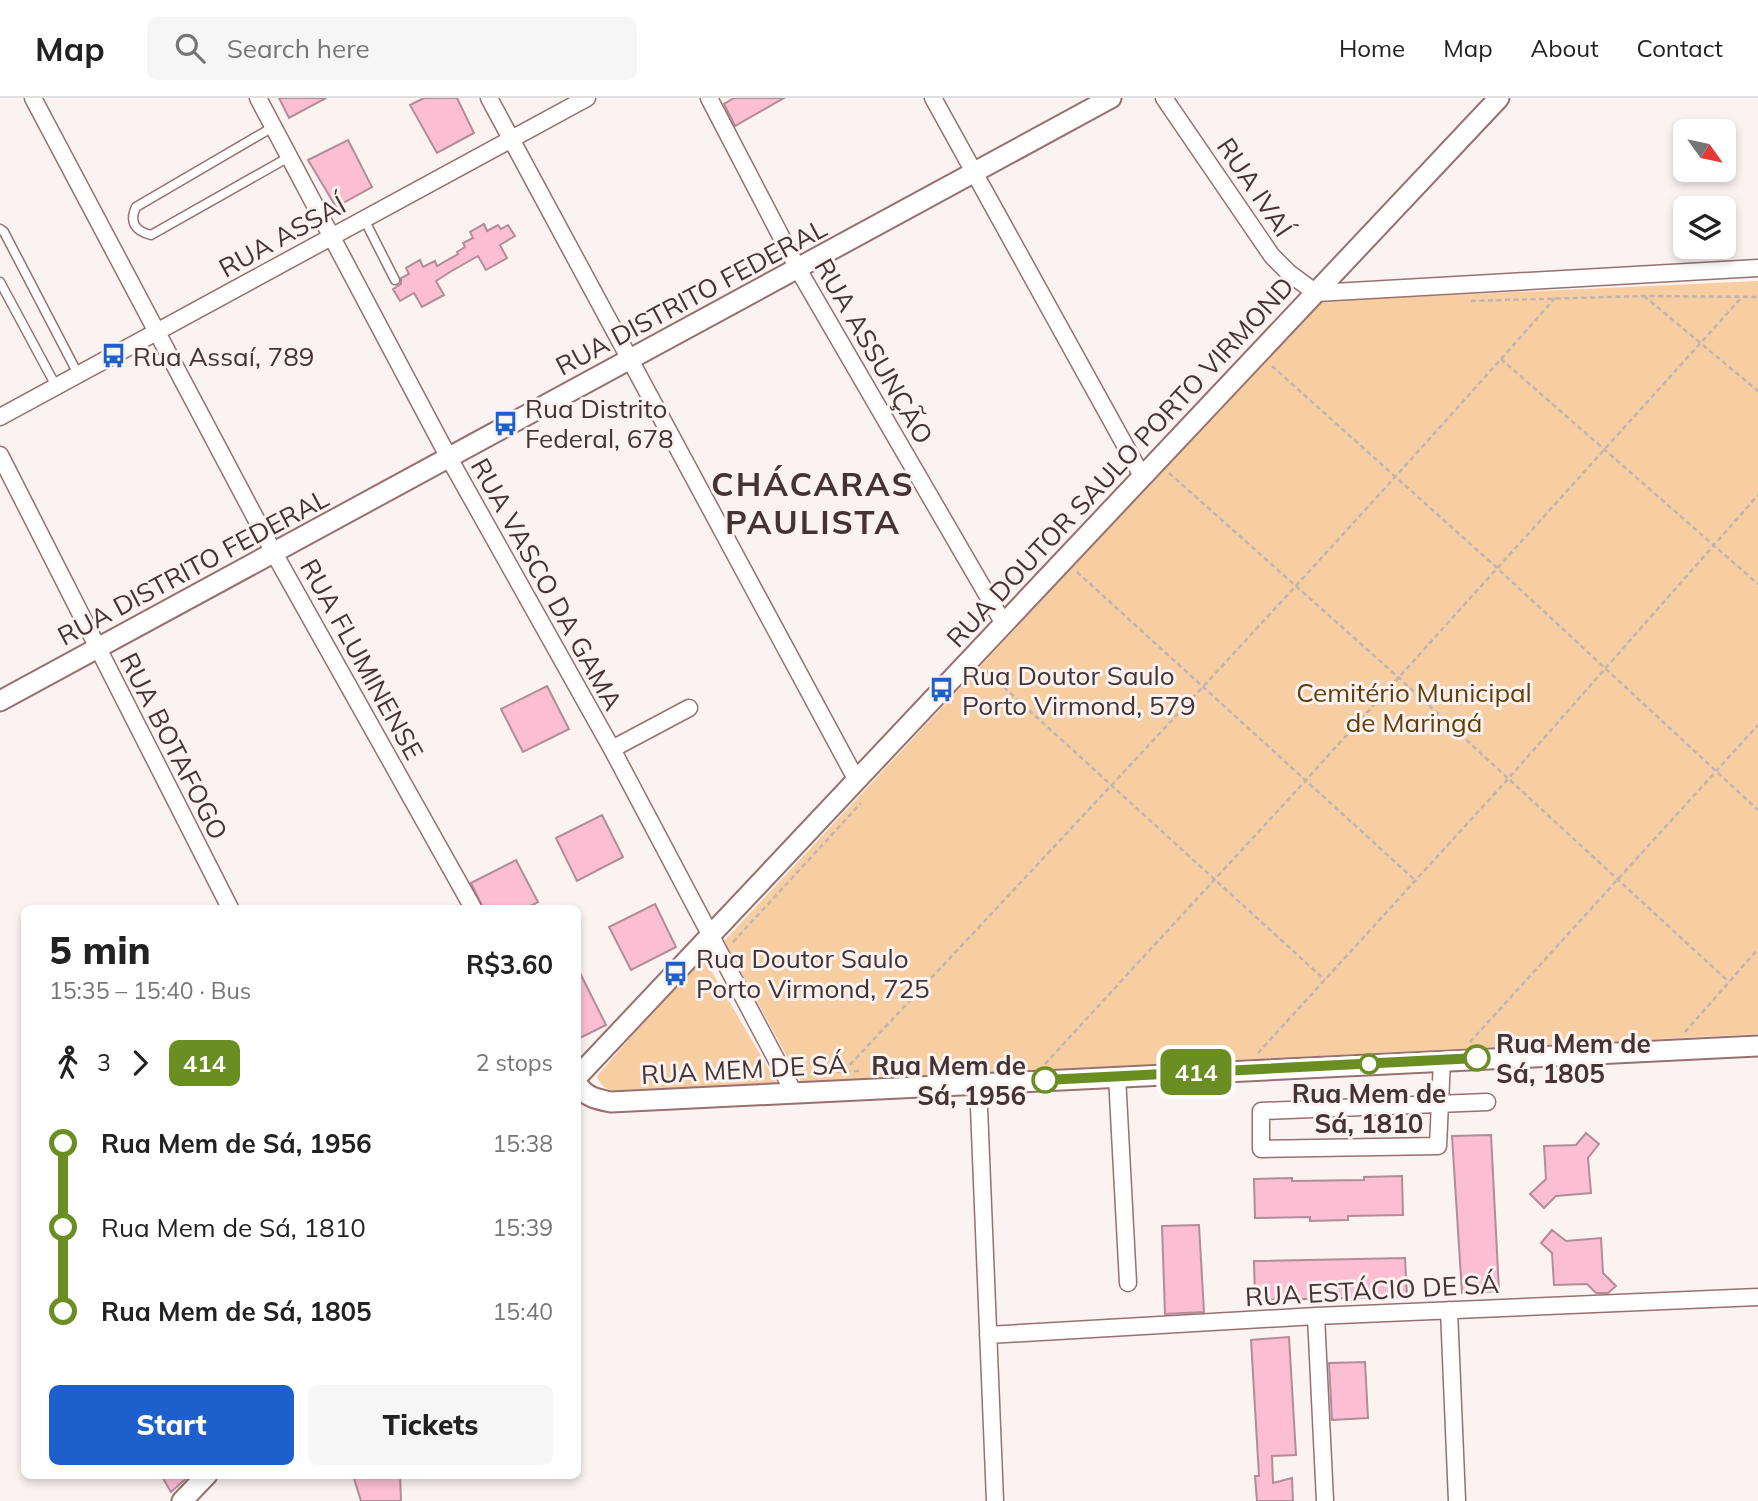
<!DOCTYPE html>
<html lang="en">
<head>
<meta charset="utf-8">
<style>
  :root { --surface:#fff; --page:#f6f6f6; --text:#222; --muted:#767676; --line:#e0e0e0; --accent:#1d60cc }
  body { margin:0; font-family:Mulish,sans-serif; background:var(--page); color:var(--text); height:100vh; display:flex; flex-direction:column; font-size:26px; white-space:nowrap }
  * { box-sizing:border-box; margin:0 }
  p { font-size:23px; color:var(--muted) }
  .icon { flex:none; width:38px; height:38px; fill:none; stroke:currentColor; stroke-width:2; stroke-linecap:round; stroke-linejoin:round }
  .map { position:relative; flex:1; overflow:hidden }
  .drawer { position:absolute; left:21px; top:807px; width:560px; height:574px; display:flex; flex-direction:column; background:var(--surface); border-radius:10px; box-shadow:0 4px 10px #0003 }
  .drawer>* { flex:none }
  .badge { padding:0 14px; border-radius:10px; font-size:24px; line-height:46px }
  .needle { width:46px; rotate:123deg }
  .buttons { position:absolute; left:1673px; top:21px; display:grid; gap:14px }
  .buttons a { display:grid; place-items:center; width:63px; height:63px; border-radius:10px; background:var(--surface); box-shadow:0 4px 10px #0003; font-size:35px }
  .map>.badge { position:absolute; translate:-50% -50%; box-shadow:0 0 0 4px #fff }
  .legs { display:flex; align-items:center; gap:10px; height:77px; padding:0 28px; font-size:23px }
  .legs p { margin-inline-start:auto }
  .overview { display:flex; align-items:center; justify-content:space-between; height:119px; padding:0 28px }
  h1 { font-size:38px; font-weight:800; line-height:52px }
  .cta { display:flex; gap:14px; margin-top:auto; padding:14px 28px }
  .cta a { flex:1; height:80px; border-radius:10px; background:var(--accent); color:#fff; font-size:28px; font-weight:800; line-height:80px; text-align:center }
  .cta a+a { background:var(--page); color:var(--text) }
  ul { padding:0 28px; list-style:none }
  li { display:flex; align-items:center; gap:24px; height:84px; font-size:26px }
  li i { display:grid; place-items:center; width:10px; height:100%; margin:0 9px; background:currentColor }
  li i::after { content:''; width:18px; height:18px; margin:-9px; border:5px solid; border-radius:50%; background:var(--surface) }
  li p { margin-inline-start:auto }
  li:first-child i { background:linear-gradient(#0000 50%,currentColor 0) }
  li:last-child i { background:linear-gradient(currentColor 50%,#0000 0) }
  header { display:flex; align-items:center; gap:42px; box-sizing:border-box; height:98px; padding:0 35px; background:var(--surface); border-bottom:2px solid var(--line) }
  header strong { font-size:33px }
  nav { display:flex; gap:38px; margin-inline-start:auto; font-size:24px }
  .search { width:490px; height:63px; background:var(--page); display:flex; align-items:center; gap:18px; box-sizing:border-box; padding:0 24px; border-radius:10px; color:var(--muted); font-size:26px }
  .map>svg:first-child { display:block }
  .green { fill:#f7cea1 }
  .building { fill:#fbbed3; stroke:#b28c99; stroke-width:2 }
  .lines { fill:none; stroke-linecap:round; stroke-linejoin:round }
  .service-casing { stroke:#97706f; stroke-width:11 }
  .minor-casing { stroke:#97706f; stroke-width:19 }
  .tertiary-casing { stroke:#97706f; stroke-width:23 }
  .path { stroke:#bfb4b3; stroke-width:2.5; stroke-dasharray:5 3.5; stroke-linecap:butt }
  .service { stroke:#fff; stroke-width:8 }
  .minor { stroke:#fff; stroke-width:16 }
  .tertiary { stroke:#fff; stroke-width:19 }
  .line-1-casing { stroke:#fff; stroke-width:16 }
  .line-1 { stroke:#6b8e23; stroke-width:10 }
  .stop-1-dot { fill:#fff; stroke:#6b8e23; stroke-width:3.5 }
  .labels { text-anchor:middle; dominant-baseline:central; stroke-width:6; stroke-linejoin:round; paint-order:stroke }
  .street-label { font-size:26px; fill:#443332; stroke:#fbf2f2 }
  .poi-label { font-size:26px; fill:#443332; stroke:#fbf2f2; text-anchor:start }
  .park-label { font-size:26px; fill:#633d04; stroke:#fbf2f2 }
  .stop-label { font-size:26px; font-weight:bold; fill:#443332; stroke:#fbf2f2; text-anchor:start }
  .district-label { font-size:33px; font-weight:bold; letter-spacing:2px; fill:#443332; stroke:#fbf2f2 }
</style>
</head>
<body>
<header>
<strong>Map</strong>
<div class="search"><svg class="icon" aria-label="search" viewBox="0 0 24 24"><circle cx="10" cy="10" r="6"/><path d="M15 15l6 6"/></svg>Search here</div>
<nav><a>Home</a><a>Map</a><a>About</a><a>Contact</a></nav>
</header>
<div class="map">
<svg width="1758" height="1403" viewBox="0 0 1758 1403">
  <rect width="100%" height="100%" fill="#fbf2f2"/>
  <path class="green" d="M 1758,183 L 1758,936 L 801,984 L 724,843 L 1321,203 Z
    M 702,857 L 778,987 L 624,994 C 610,992 602,992 597,978 Z"/>
  <path class="building" d="M 279,0 L 326,0 L 289,20 Z
    M 424,0 L 457,0 L 474,35 L 437,55 L 410,7 Z
    M 734,0 L 784,0 L 735,28 L 724,6 Z
    M 348,42 L 372,89 L 336,109 L 308,62 Z
    M 484,126 L 487,133 L 498,127 L 501,131 L 508,127 L 515,138 L 500,147 L 507,160 L 486,172 L 478,158 L 450,174 L 436,183 L 444,197 L 422,209 L 414,195 L 400,203 L 393,191 L 401,186 L 401,180 L 409,176 L 406,170 L 420,162 L 423,169 L 435,163 L 437,168 L 458,156 L 457,154 L 465,149 L 463,145 L 473,140 L 470,134 Z
    M 547,588 L 569,631 L 523,654 L 501,611 Z
    M 602,717 L 623,759 L 577,783 L 556,740 Z
    M 516,762 L 538,804 L 527,810 L 483,810 L 471,785 Z
    M 655,806 L 676,849 L 631,872 L 609,829 Z
    M 578,871 L 606,927 L 578,941 Z
    M 1586,1035 L 1599,1046 L 1588,1060 L 1591,1095 L 1556,1098 L 1544,1110 L 1530,1096 L 1546,1081 L 1544,1048 L 1576,1047 Z
    M 1491,1037 L 1499,1193 L 1462,1195 L 1452,1038 Z
    M 1402,1078 L 1403,1117 L 1348,1118 L 1348,1122 L 1310,1123 L 1310,1119 L 1255,1120 L 1254,1081 L 1292,1080 L 1292,1083 L 1364,1082 L 1364,1079 Z
    M 1199,1127 L 1204,1214 L 1165,1216 L 1162,1128 Z
    M 1552,1132 L 1566,1143 L 1601,1140 L 1603,1175 L 1616,1188 L 1608,1195 L 1596,1195 L 1587,1186 L 1554,1187 L 1552,1155 L 1541,1145 Z
    M 1405,1160 L 1407,1199 L 1255,1202 L 1254,1163 Z
    M 1289,1239 L 1296,1357 L 1272,1358 L 1273,1385 L 1292,1380 L 1293,1403 L 1257,1403 L 1255,1378 L 1259,1378 L 1251,1242 Z
    M 1365,1264 L 1368,1320 L 1332,1322 L 1329,1265 Z
    M 161,1377 L 190,1377 L 171,1394 Z
    M 353,1377 L 400,1377 L 401,1403 L 361,1403 Z"/>
  <g class="lines">
    <defs>
      <path id="service" d="M 273,29 L 136,109 C 129,124 135,133 151,137 L 289,59
        M 364,121 L 395,182
        M 0,131 L 4,134 L 78,276
        M 0,184 L 56,288"/>
      <path id="minor" d="M 33,0 L 274,455 L 473,810
        M 258,0 L 449,360 L 612,651 L 794,995
        M 489,0 L 856,681
        M 709,0 L 798,171 L 1004,526
        M 933,0 L 1142,378
        M 1164,0 L 1272,158 L 1289,175 L 1316,195 L 1758,170
        M 0,319 L 587,0
        M 0,357 L 230,810
        M 612,651 L 689,610
        M 1442,962 L 1438,1048 L 1261,1051 L 1261,1013 L 1487,1004
        M 1117,978 L 1128,1185
        M 978,985 L 995,1403
        M 1449,1212 L 1457,1403
        M 1316,1218 L 1325,1403
        M 988,1237 L 1316,1218 L 1758,1199"/>
      <path id="tertiary" d="M 0,603 L 1111,0
        M 578,978 L 1499,0
        M 578,987 C 586,999 596,1001 611,1004 L 1758,948
        M 182,1403 L 207,1377"/>
    </defs>
    <use href="#service" class="service-casing"/>
    <use href="#minor" class="minor-casing"/>
    <use href="#tertiary" class="tertiary-casing"/>
    <path class="path" d="M 1644,198 L 1758,293
      M 1471,203 L 1644,198 L 1758,199
      M 1501,261 L 1758,486
      M 1272,268 L 1496,469 L 1758,712
      M 1169,375 L 1398,579 L 1729,884
      M 1077,474 L 1416,783
      M 985,572 L 1325,882
      M 733,844 L 861,705
      M 1685,934 L 1758,851
      M 1470,944 L 1758,627
      M 1258,955 L 1508,681 L 1758,397
      M 1045,966 L 1307,681 L 1742,199
      M 844,973 C 1084,717 1324,462 1555,200
      M 837,974 L 862,973"/>
    <use href="#service" class="service"/>
    <use href="#minor" class="minor"/>
    <use href="#tertiary" class="tertiary"/>
  </g>
  <g class="lines">
    <defs>
      <path id="line-1" d="M 1045,982 L 1477,960"/>
    </defs>
    <use href="#line-1" class="line-1-casing"/>
    <use href="#line-1" class="line-1"/>
  </g>
  <defs>
    <symbol id="bus-bare" viewBox="-9 -9 18 18"><path d="M-5-6H5V4H4V6H2V4H-2V6H-4V4H-5ZM-3.5-4V0h7V-4ZM-3.5 1.2v1.5H-2V1.2ZM2 1.2v1.5H3.5V1.2Z" fill="#1d60cc" stroke="#fbf2f2" stroke-width="2.5" paint-order="stroke"/></symbol>
  </defs>
  <g fill-rule="evenodd">
    <use href="#bus-bare" x="96" y="240" width="35" height="35"/>
    <use href="#bus-bare" x="488" y="308" width="35" height="35"/>
    <use href="#bus-bare" x="924" y="574" width="35" height="35"/>
    <use href="#bus-bare" x="658" y="858" width="35" height="35"/>
  </g>
  <g class="stop-1-dot">
    <circle cx="1477" cy="960" r="12"/>
    <circle cx="1369" cy="966" r="9"/>
    <circle cx="1045" cy="982" r="12"/>
  </g>
  <g class="labels">
    <g class="street-label">
      <text transform="translate(1255 89) rotate(56)">RUA IVAÍ</text>
      <text transform="translate(282 138) rotate(-29)">RUA ASSAÍ</text>
      <text transform="translate(691 199) rotate(-28)">RUA DISTRITO FEDERAL</text>
      <text transform="translate(874 253) rotate(60)">RUA ASSUNÇÃO</text>
      <text transform="translate(1120 364) rotate(-47)">RUA DOUTOR SAULO PORTO VIRMOND</text>
      <text transform="translate(193 469) rotate(-28)">RUA DISTRITO FEDERAL</text>
      <text transform="translate(547 486) rotate(61)">RUA VASCO DA GAMA</text>
      <text transform="translate(362 561) rotate(61)">RUA FLUMINENSE</text>
      <text transform="translate(174 648) rotate(63)">RUA BOTAFOGO</text>
      <text transform="translate(744 971) rotate(-3)">RUA MEM DE SÁ</text>
      <text transform="translate(1372 1192) rotate(-3)">RUA ESTÁCIO DE SÁ</text>
    </g>
    <g class="poi-label">
      <text x="133" y="258">Rua Assaí, 789</text>
      <text x="525" y="310">Rua Distrito<tspan x="525" dy="30">Federal, 678</tspan></text>
      <text x="962" y="577">Rua Doutor Saulo<tspan x="962" dy="30">Porto Virmond, 579</tspan></text>
      <text x="696" y="860">Rua Doutor Saulo<tspan x="696" dy="30">Porto Virmond, 725</tspan></text>
    </g>
    <g class="park-label">
      <text x="1414" y="594">Cemitério Municipal<tspan x="1414" dy="30">de Maringá</tspan></text>
    </g>
    <g class="stop-label">
      <text x="1496" y="945">Rua Mem de<tspan x="1496" dy="30">Sá, 1805</tspan></text>
      <text x="1026" y="967" text-anchor="end">Rua Mem de<tspan x="1026" dy="30">Sá, 1956</tspan></text>
      <text x="1369" y="995" text-anchor="middle">Rua Mem de<tspan x="1369" dy="30">Sá, 1810</tspan></text>
    </g>
    <g class="district-label">
      <text x="813" y="385">CHÁCARAS<tspan x="813" dy="38">PAULISTA</tspan></text>
    </g>
  </g>
</svg>
<div class="buttons">
<a><svg class="needle" viewBox="-14 -14 28 28"><path d="M0-13l5 13h-10z" fill="#e53935"/><path d="M0 13l5-13h-10z" fill="#767676"/></svg></a>
<a><svg class="icon" aria-label="layers" viewBox="0 0 24 24"><path d="M12 4l9 5-9 5-9-5zM3 14l9 5 9-5"/></svg></a>
</div>
<b class="badge" style="left:1196px;top:974px;background:#6b8e23;color:#fff">414</b>
<section class="drawer">
<div class="overview"><div><h1>5 min</h1><p>15:35 – 15:40 · Bus</p></div><b>R$3.60</b></div>
<div class="legs"><svg class="icon" aria-label="walk" viewBox="0 0 24 24"><circle cx="13" cy="4" r="2"/><path d="M13 8l-2 6 4 7M11 14l-3 7M7 12l3-4h3l4 4"/></svg>3<svg class="icon" aria-label="forward" viewBox="0 0 24 24"><path d="M9 5l7 7-7 7"/></svg><b class="badge" style="background:#6b8e23;color:#fff">414</b><p>2 stops</p></div>
<ul>
<li><i style="color:#6b8e23"></i><b>Rua Mem de Sá, 1956</b><p>15:38</p></li>
<li><i style="color:#6b8e23"></i><span>Rua Mem de Sá, 1810</span><p>15:39</p></li>
<li><i style="color:#6b8e23"></i><b>Rua Mem de Sá, 1805</b><p>15:40</p></li>
</ul>
<div class="cta"><a>Start</a><a>Tickets</a></div>
</section>
</div>
</body>
</html>
